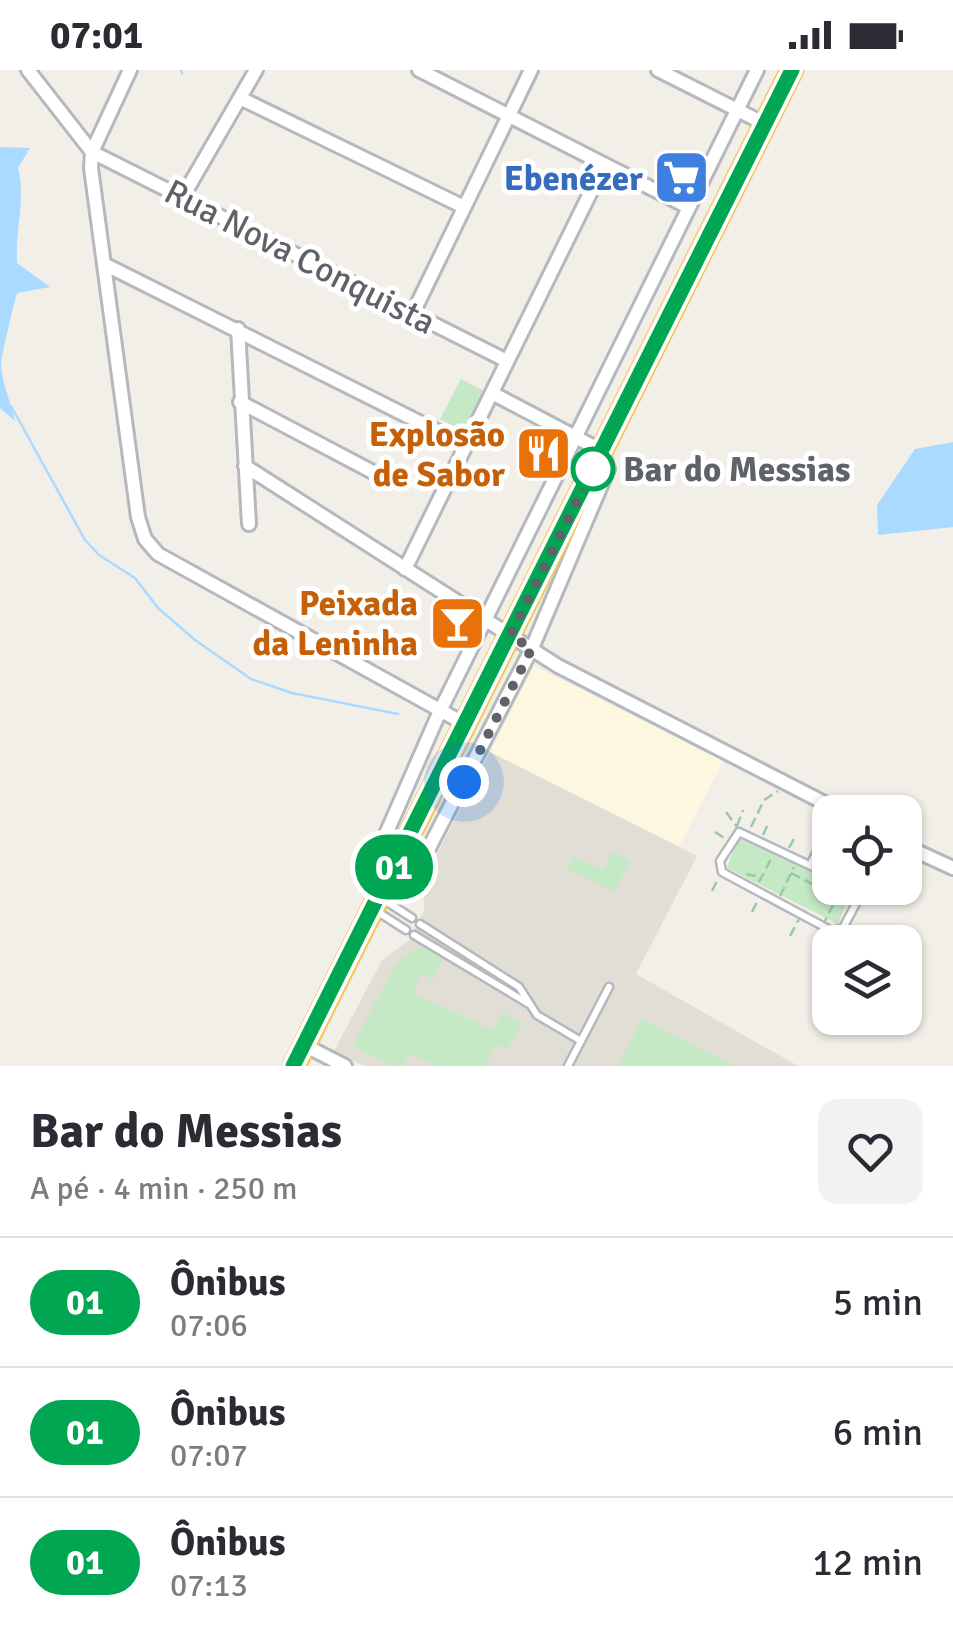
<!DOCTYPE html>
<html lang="pt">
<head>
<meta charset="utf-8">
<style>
  :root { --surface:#fff; --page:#f2f2f3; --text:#2b2b33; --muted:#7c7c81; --line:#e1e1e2 }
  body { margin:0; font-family:Signika,sans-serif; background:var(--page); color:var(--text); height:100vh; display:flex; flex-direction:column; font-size:38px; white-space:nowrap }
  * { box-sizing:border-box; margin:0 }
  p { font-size:32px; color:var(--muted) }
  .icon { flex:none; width:55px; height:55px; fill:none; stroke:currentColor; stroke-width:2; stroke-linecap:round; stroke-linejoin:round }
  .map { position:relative; height:996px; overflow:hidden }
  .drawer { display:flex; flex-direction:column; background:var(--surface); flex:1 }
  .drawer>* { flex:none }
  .badge { padding:0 20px; border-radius:32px; font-size:35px; line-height:65px }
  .fabs { position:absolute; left:812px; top:725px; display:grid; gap:20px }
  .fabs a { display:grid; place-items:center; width:110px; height:110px; border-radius:20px; background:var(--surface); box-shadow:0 2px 8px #0004; font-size:50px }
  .you { position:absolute; width:50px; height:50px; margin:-25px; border:8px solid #fff; border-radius:50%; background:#1a73e8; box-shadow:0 0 0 15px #1a73e833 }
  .map>.badge { position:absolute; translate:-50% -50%; box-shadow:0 0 0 5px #fff }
  .round { display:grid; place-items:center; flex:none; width:105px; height:105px; border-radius:20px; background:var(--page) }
  .summary { display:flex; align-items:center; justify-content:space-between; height:170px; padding:0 30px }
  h1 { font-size:48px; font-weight:700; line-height:75px }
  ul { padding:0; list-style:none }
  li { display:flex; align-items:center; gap:30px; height:130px; padding:0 30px; border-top:2px solid var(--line) }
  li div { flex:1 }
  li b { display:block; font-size:38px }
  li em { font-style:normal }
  li .badge { min-width:110px; font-weight:700; text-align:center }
  .status { display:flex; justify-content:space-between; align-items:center; height:70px; padding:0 50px; background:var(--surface); direction:ltr }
  .status svg { height:28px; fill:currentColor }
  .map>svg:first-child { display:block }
  .commercial { fill:#fef7e0 }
  .education { fill:#e1ded6 }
  .green { fill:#c5e8c5 }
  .water { fill:#aadaff }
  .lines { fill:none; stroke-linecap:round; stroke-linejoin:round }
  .stream { stroke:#aadaff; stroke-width:2.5 }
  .lane-casing { stroke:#b5b8bc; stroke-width:11 }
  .street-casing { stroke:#b5b8bc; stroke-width:18 }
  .primary-casing { stroke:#f2c960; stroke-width:25 }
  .path { stroke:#9cc7a9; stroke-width:2.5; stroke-dasharray:10 5; stroke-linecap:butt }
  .lane { stroke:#fff; stroke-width:6 }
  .street { stroke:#fff; stroke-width:12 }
  .primary { stroke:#fff2af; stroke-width:20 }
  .line-casing { stroke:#fff; stroke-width:22 }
  .line { stroke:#00a651; stroke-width:15 }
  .walk { stroke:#5f6368; stroke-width:10; stroke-dasharray:0 18 }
  .stop-dot { fill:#fff; stroke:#00a651; stroke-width:5 }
  .labels { text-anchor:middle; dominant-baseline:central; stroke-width:10; stroke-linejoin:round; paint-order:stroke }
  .shop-label { font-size:35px; font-weight:bold; fill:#366cbe; stroke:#fff; text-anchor:end }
  .street-label { font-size:35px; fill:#5f6368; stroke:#fff }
  .food-label { font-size:35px; font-weight:bold; fill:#c56008; stroke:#fff; text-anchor:end }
  .stop-label { font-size:35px; font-weight:bold; fill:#5f6368; stroke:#fff; text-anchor:start }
</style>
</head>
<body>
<div class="status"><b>07:01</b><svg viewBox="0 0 49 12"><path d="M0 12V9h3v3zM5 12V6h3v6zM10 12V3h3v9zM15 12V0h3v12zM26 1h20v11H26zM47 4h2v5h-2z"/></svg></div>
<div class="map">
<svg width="953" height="996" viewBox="0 0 953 996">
  <rect width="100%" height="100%" fill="#f1efe8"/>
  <path class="commercial" d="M 534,596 L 723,691 L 679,777 L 490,682 Z"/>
  <path class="education" d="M 490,682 L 697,786 L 636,904 L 798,996 L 364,996 L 334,981 L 382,890 L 409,870 L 424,841 L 424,809 Z"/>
  <path class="green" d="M 461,309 L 488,323 L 467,363 L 440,349 Z
    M 738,768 L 830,811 L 830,818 L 852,821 L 838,854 L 727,798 Z
    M 613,782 L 630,791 L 614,822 L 567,798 L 574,786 L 603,800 Z
    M 422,874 L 443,888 L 434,909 L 420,904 L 413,923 L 492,960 L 502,942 L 522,952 L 508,979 L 496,974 L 486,996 L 437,996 L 410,984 L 402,996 L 392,996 L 353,976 L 394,897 Z
    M 642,949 L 736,996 L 618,996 Z"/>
  <path class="water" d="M 0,77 L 30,78 L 18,98 C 26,129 15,160 17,193 L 50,217 L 17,223 C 14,233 1,287 1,295 C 2,313 11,333 15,351 L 0,338 Z
    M 953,372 L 953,457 L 878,465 L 877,435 L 915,379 Z"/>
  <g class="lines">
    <path class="stream" d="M 181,0 L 182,3
      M 11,336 L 85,470 L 99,485 L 135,508 L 158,538 L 195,570 L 251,609 L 292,623 L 398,644"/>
    <defs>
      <path id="lane" d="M 810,795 L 830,756
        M 830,805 L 739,762 L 720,791 L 722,802 L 832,861 L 843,858 L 860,826 L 856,818
        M 384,830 L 412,848
        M 378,842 L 406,860
        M 420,854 L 519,917 L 537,945 L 581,971
        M 414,865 L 529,934
        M 568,996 L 609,917"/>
      <path id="street" d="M 28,0 L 92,82 L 507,291
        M 130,0 L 92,82 L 91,98 L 138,447 L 145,469 L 158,484 L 465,654
        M 419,0 L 688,137
        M 658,0 L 765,54
        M 242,29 L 464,137
        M 182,128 L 256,0
        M 104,194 L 465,375
        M 413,243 L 531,0
        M 238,259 L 249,454
        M 240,332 L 388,410
        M 245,396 L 558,596 L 842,742
        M 405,499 L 604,95
        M 905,776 L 953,798
        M 387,819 L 429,778 L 532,578 L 608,399 L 602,381 L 492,323
        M 376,831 L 370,813 L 372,796 L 440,641 L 757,0
        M 304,975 L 345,996"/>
      <path id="primary" d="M 294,996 L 792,0"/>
    </defs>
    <use href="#lane" class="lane-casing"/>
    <use href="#street" class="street-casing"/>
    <use href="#primary" class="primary-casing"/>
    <path class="path" d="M 726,742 L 737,757
      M 737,756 L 743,740
      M 751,757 L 764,730 L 778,721
      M 715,762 L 726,769
      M 763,765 L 768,754
      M 789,778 L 795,767
      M 791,803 L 837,827 L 825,851
      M 746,804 L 760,807
      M 759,812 L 772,787
      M 712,821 L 718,809
      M 780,826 L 794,797
      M 752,842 L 758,830
      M 790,866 L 799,849
      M 829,887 L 830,885"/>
    <use href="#lane" class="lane"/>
    <use href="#street" class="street"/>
    <use href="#primary" class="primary"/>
  </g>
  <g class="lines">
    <defs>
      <path id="line" d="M 293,996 L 792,0"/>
    </defs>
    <use href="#line" class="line-casing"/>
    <use href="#line" class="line"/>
    <path class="walk" d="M 464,712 L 532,578 L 510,566 L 593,399"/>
  </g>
  <defs>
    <symbol id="supermarket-square" viewBox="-11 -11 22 22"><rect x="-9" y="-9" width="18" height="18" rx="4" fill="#3f7fe0" stroke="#fff"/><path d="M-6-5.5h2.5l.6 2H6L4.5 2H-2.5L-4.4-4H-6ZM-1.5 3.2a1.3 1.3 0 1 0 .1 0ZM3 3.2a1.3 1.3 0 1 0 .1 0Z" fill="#fff"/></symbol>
    <symbol id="restaurant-square" viewBox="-11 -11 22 22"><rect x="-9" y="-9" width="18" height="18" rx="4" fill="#e8710a" stroke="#fff"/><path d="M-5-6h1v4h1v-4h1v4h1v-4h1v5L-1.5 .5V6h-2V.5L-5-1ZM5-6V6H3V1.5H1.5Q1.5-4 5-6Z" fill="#fff"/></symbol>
    <symbol id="bar-square" viewBox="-11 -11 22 22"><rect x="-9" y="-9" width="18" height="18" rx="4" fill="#e8710a" stroke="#fff"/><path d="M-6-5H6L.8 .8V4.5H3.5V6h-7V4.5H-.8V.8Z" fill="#fff"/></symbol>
  </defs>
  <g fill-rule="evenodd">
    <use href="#supermarket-square" x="650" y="76" width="63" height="63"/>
    <use href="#restaurant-square" x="512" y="352" width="63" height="63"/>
    <use href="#bar-square" x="426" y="522" width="63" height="63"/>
  </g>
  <circle class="stop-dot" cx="593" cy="399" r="20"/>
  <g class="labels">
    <g class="shop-label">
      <text x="643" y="108">Ebenézer</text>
    </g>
    <g class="street-label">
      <text transform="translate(300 187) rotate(27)">Rua Nova Conquista</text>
    </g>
    <g class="food-label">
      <text x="505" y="364">Explosão<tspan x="505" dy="40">de Sabor</tspan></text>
      <text x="418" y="533">Peixada<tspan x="418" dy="40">da Leninha</tspan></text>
    </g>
    <g class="stop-label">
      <text x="623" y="399">Bar do Messias</text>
    </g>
  </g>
</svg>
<div class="fabs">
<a><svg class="icon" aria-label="locate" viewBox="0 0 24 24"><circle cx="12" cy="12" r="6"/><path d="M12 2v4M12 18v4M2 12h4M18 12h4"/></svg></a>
<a><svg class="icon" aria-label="layers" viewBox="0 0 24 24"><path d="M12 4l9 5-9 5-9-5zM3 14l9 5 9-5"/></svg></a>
</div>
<div class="you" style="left:464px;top:712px"></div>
<b class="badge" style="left:394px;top:797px;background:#00a651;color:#fff">01</b>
</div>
<section class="drawer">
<div class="summary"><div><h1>Bar do Messias</h1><p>A pé · 4 min · 250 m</p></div><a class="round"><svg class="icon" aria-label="heart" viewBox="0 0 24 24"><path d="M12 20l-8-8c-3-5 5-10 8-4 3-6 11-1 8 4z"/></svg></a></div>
<ul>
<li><span class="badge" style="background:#00a651;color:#fff">01</span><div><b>Ônibus</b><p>07:06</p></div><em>5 min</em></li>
<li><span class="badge" style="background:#00a651;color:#fff">01</span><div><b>Ônibus</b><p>07:07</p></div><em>6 min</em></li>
<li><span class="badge" style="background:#00a651;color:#fff">01</span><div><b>Ônibus</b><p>07:13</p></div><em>12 min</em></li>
</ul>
</section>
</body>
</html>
